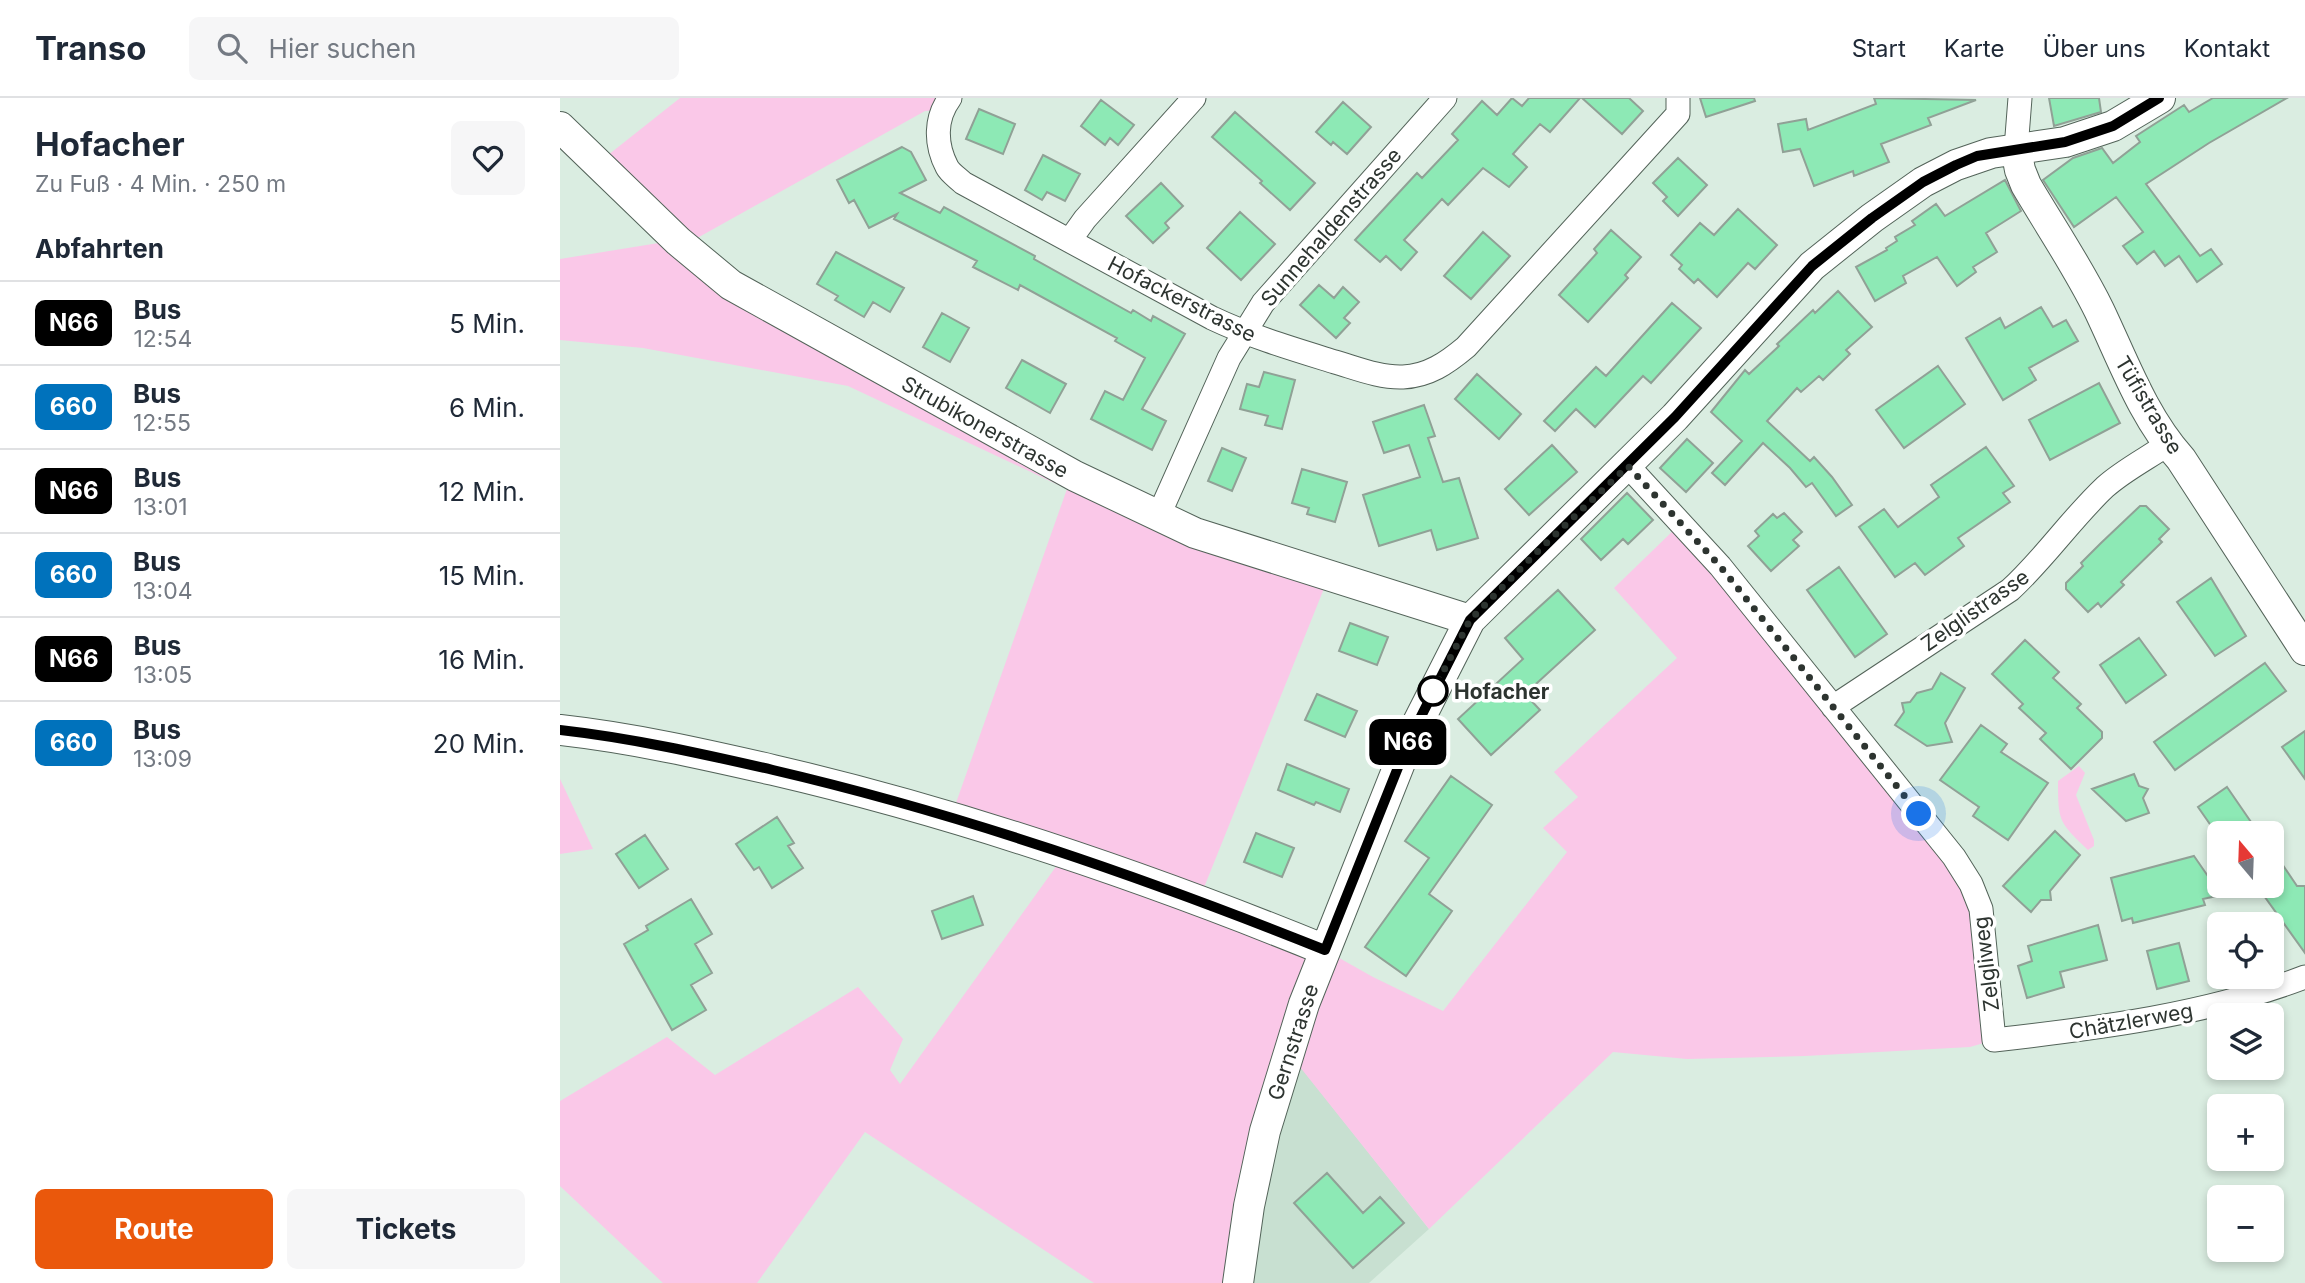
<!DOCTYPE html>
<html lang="de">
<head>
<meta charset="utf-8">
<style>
  :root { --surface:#fff; --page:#f6f6f7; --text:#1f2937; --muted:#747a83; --line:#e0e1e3; --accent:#ea580c }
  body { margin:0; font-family:Inter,sans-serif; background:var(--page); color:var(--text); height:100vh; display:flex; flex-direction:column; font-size:26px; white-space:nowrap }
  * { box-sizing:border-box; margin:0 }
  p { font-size:23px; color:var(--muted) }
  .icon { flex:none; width:38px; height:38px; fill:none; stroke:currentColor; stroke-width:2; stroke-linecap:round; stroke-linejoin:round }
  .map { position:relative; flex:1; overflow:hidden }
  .side { display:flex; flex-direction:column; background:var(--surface); width:560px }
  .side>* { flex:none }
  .badge { padding:0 14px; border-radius:10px; font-size:24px; line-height:46px }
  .needle { width:46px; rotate:341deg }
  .fabs { position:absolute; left:1647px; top:723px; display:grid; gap:14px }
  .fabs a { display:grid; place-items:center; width:77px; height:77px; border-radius:10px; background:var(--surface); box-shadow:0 4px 10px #0003; font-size:35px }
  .you { position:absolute; width:35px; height:35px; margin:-18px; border:5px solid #fff; border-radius:50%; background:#1a73e8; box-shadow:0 0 0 10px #1a73e833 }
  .map>.badge { position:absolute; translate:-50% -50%; box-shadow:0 0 0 4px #fff }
  h2 { padding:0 35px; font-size:26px; line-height:63px }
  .round { display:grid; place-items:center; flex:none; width:74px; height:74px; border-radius:10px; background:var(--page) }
  .head { display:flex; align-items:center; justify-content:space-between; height:119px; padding:0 35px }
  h1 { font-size:33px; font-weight:700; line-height:52px }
  .cta { display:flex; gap:14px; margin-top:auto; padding:14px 35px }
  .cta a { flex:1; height:80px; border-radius:10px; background:var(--accent); color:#fff; font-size:28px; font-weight:700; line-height:80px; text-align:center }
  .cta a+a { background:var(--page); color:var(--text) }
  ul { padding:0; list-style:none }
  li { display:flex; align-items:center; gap:21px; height:84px; padding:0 35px; border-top:2px solid var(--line) }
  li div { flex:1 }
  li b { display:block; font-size:26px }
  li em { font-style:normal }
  li .badge { min-width:77px; font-weight:700; text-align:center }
  header { display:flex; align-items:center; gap:42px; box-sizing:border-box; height:98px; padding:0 35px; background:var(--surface); border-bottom:2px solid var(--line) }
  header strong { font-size:33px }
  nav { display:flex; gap:38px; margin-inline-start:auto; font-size:24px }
  .search { width:490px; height:63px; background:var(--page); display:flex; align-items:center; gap:18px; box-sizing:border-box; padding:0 24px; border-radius:10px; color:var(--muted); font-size:26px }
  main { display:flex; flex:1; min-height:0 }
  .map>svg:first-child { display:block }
  .built { fill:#c8e0d1 }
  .green { fill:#fac8e8 }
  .building { fill:#8de9b5; stroke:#90a196; stroke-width:2 }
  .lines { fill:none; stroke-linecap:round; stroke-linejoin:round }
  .minor-casing { stroke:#536359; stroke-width:25 }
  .tertiary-casing { stroke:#536359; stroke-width:32 }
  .minor { stroke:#fff; stroke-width:23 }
  .tertiary { stroke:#fff; stroke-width:30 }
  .line-casing { stroke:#fff; stroke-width:16 }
  .line { stroke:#000; stroke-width:10 }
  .walk { stroke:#2d3430; stroke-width:7; stroke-dasharray:0 12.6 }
  .stop-dot { fill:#fff; stroke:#000; stroke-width:3.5 }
  .labels { text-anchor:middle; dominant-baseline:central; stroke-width:7; stroke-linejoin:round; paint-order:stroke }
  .street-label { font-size:21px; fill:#2d3430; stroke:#fff }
  .stop-label { font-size:21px; font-weight:bold; fill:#2d3430; stroke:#fff; text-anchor:start }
</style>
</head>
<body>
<header>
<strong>Transo</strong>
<div class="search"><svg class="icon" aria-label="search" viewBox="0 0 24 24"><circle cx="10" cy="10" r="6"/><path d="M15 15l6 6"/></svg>Hier suchen</div>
<nav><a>Start</a><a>Karte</a><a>Über uns</a><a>Kontakt</a></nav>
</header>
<main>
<section class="side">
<div class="head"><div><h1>Hofacher</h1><p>Zu Fuß · 4 Min. · 250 m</p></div><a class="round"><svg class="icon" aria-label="heart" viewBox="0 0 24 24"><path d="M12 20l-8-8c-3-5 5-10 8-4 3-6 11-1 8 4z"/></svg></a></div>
<h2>Abfahrten</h2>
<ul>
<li><span class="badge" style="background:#000;color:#fff">N66</span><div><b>Bus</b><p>12:54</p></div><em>5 Min.</em></li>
<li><span class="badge" style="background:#0072bc;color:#fff">660</span><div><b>Bus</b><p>12:55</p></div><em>6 Min.</em></li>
<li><span class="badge" style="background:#000;color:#fff">N66</span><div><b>Bus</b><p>13:01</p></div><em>12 Min.</em></li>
<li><span class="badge" style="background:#0072bc;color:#fff">660</span><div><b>Bus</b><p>13:04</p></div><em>15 Min.</em></li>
<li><span class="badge" style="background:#000;color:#fff">N66</span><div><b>Bus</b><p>13:05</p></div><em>16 Min.</em></li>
<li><span class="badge" style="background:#0072bc;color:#fff">660</span><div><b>Bus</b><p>13:09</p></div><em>20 Min.</em></li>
</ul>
<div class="cta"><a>Route</a><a>Tickets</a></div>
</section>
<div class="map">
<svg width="1745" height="1185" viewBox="0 0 1745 1185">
  <rect width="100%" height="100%" fill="#daede1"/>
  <path class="built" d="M 728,953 L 869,1131 L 809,1185 L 678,1185 Z"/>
  <path class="green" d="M 120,0 L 389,0 L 381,12 L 365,13 L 139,139 L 119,142 L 515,378 L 769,478 L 639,802 L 765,852 L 813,879 L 883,913 L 1007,754 L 983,730 L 1018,699 L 994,674 L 1117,560 L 1054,490 L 1121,425 L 1411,786 L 1434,942 L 1410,949 L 1245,958 L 1127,961 L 1053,954 L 869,1131 L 728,954 L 678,1185 L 534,1185 L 305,1034 L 197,1185 L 103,1185 L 0,1088 L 0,1003 L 107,939 L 155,977 L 298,889 L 343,941 L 330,972 L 340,986 L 505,756 L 391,719 L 507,391 L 288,288 L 83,250 L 0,242 L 0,161 L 117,142 L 38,65 Z
    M 1519,668 L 1525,675 L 1516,697 L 1534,742 L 1534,748 L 1528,752 C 1499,724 1498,724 1498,683 Z
    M 0,681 L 33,751 L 0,756 Z"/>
  <path class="building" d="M 952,0 L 962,8 L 969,0 L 1020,0 L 990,34 L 980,26 L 953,56 L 967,69 L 949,89 L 923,70 L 888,107 L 882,101 L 844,142 L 857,154 L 841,172 L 826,158 L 820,164 L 795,142 L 857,75 L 862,80 L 898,42 L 892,36 L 922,3 L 937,17 Z
    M 1022,0 L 1069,0 L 1083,13 L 1062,36 Z
    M 1140,0 L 1194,0 L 1195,3 L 1146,19 Z
    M 1314,0 L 1416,2 L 1368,20 L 1371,27 L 1321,46 L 1329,64 L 1294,78 L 1293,73 L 1254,88 L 1240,51 L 1223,54 L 1218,26 L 1246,21 L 1248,32 L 1316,6 Z
    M 1489,0 L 1539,0 L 1541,14 L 1494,28 Z
    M 1653,0 L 1727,0 L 1649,45 L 1586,86 L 1640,158 L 1651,151 L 1662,166 L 1637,184 L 1619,158 L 1605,168 L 1594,153 L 1577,166 L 1563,148 L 1583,134 L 1556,99 L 1514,129 L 1483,82 L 1513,60 L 1542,50 L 1553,65 L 1580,44 L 1576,38 L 1624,7 L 1629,14 Z
    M 541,2 L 574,27 L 558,47 L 550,40 L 545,47 L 521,28 Z
    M 783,4 L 811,29 L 787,56 L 773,44 L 771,47 L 756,34 Z
    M 419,11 L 455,26 L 443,56 L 406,41 Z
    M 675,14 L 755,85 L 730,112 L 700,85 L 702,83 L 652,39 Z
    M 342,49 L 351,54 L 366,82 L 340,95 L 380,115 L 384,109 L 475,158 L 474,161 L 571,215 L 573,212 L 591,223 L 593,218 L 625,236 L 582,311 L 606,323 L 592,352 L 531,321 L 545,293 L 563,302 L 585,260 L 555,243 L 557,240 L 460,187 L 458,192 L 413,169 L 417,163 L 334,121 L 337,116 L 309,130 L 294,102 L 289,105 L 277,82 Z
    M 483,57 L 520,76 L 505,103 L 487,94 L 482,102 L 465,92 Z
    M 1118,60 L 1147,87 L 1118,118 L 1103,103 L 1107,99 L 1093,85 Z
    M 1445,82 L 1461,113 L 1426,135 L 1437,154 L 1413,169 L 1416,174 L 1397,188 L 1377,159 L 1343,178 L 1346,185 L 1315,203 L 1296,169 L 1327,152 L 1326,150 L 1337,143 L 1335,139 L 1355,127 L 1352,123 L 1376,106 L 1385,118 Z
    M 601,85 L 623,108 L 605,125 L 609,130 L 593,145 L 566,118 Z
    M 1178,111 L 1217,147 L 1195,171 L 1188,165 L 1157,199 L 1138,181 L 1134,185 L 1119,171 L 1122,167 L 1111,157 L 1140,125 L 1154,137 Z
    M 680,114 L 715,146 L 681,182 L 647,150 Z
    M 1051,132 L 1081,159 L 1065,177 L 1068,180 L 1028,224 L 999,197 L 1037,155 L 1034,151 Z
    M 923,134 L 950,158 L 911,201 L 884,178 Z
    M 276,154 L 344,190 L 330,214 L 313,204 L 304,219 L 275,202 L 278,198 L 257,186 Z
    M 759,187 L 774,200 L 783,189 L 799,204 L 784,220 L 790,225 L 776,240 L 740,207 Z
    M 1278,193 L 1312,229 L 1286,252 L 1290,256 L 1263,282 L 1259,278 L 1241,294 L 1237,290 L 1207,323 L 1250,363 L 1254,359 L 1272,379 L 1292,407 L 1276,418 L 1252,385 L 1246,389 L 1230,370 L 1203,345 L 1165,387 L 1152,375 L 1182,343 L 1151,314 L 1185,272 L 1189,276 L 1219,248 L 1217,246 L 1253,212 L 1255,215 Z
    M 1112,205 L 1141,230 L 1091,285 L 1083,278 L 1035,329 L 1016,311 L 995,333 L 984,323 L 1036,269 L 1046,278 Z
    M 1481,209 L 1493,229 L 1506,222 L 1518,243 L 1469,270 L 1476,282 L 1443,302 L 1406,240 L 1440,220 L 1445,230 Z
    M 382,215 L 409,230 L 390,264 L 363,249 Z
    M 462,262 L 506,286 L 490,315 L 446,290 Z
    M 1378,268 L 1405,306 L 1344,350 L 1316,312 Z
    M 704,274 L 735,282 L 722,331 L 705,327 L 708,318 L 680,311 L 687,286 L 699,289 Z
    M 917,276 L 961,316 L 939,341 L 895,301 Z
    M 1539,285 L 1560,325 L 1490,362 L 1469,322 Z
    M 864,307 L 875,338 L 868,340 L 883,384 L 899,380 L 918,440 L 877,452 L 871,432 L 819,448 L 803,397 L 860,379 L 849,347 L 824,355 L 813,324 Z
    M 1127,341 L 1153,365 L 1126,394 L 1100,370 Z
    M 992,347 L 1017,374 L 969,417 L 945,391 Z
    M 1426,349 L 1454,388 L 1443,395 L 1450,404 L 1398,440 L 1404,448 L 1365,477 L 1355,465 L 1335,479 L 1299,429 L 1324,411 L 1338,429 L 1379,399 L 1371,387 Z
    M 662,350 L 686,360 L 672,393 L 648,383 Z
    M 742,371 L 787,384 L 775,424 L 747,416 L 749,410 L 732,405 Z
    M 1067,395 L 1093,422 L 1068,446 L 1063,441 L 1041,462 L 1021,441 Z
    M 1580,408 L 1586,408 L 1609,431 L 1599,441 L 1602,444 L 1561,484 L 1564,487 L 1541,509 L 1538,505 L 1528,514 L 1506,491 L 1506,485 L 1523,468 L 1521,465 L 1541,445 Z
    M 1224,415 L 1242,434 L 1233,442 L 1239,448 L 1211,473 L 1188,448 L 1199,438 L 1195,433 L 1213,416 L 1217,420 Z
    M 1279,469 L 1327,536 L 1295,559 L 1247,492 Z
    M 1651,480 L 1686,538 L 1655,558 L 1617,504 Z
    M 998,492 L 1035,532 L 965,596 L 980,612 L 931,657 L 898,621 L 963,561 L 945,540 Z
    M 790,525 L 828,539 L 817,567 L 779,553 Z
    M 1579,540 L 1606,577 L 1566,605 L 1540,567 Z
    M 1465,542 L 1499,574 L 1493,580 L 1521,606 L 1517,610 L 1542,634 L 1542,640 L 1511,671 L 1480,641 L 1486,635 L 1459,610 L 1463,606 L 1432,576 Z
    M 1705,565 L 1726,593 L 1615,672 L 1594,644 Z
    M 1381,575 L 1405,590 L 1385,625 L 1392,644 L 1367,648 L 1335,627 L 1344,614 L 1342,605 L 1350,604 L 1357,595 L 1372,591 Z
    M 757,596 L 797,613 L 785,639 L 745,622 Z
    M 1421,627 L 1447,646 L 1441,654 L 1488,685 L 1448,742 L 1413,718 L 1419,709 L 1380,682 Z
    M 1745,633 L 1745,681 L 1722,649 Z
    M 727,666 L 789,691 L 780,714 L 756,704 L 754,707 L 718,692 Z
    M 1574,676 L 1579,688 L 1588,691 L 1583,700 L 1589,715 L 1566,723 L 1532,691 Z
    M 891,678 L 932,707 L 869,796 L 892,813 L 846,878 L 805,849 L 869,760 L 845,743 Z
    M 1667,689 L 1691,724 L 1675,735 L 1659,735 L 1659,739 L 1638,709 Z
    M 217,719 L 234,745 L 228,748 L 243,770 L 212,790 L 199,769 L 194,772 L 176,746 Z
    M 1495,733 L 1520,757 L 1490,793 L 1491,802 L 1481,802 L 1471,814 L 1443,788 Z
    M 696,735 L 734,750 L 722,779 L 684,764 Z
    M 85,737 L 108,771 L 79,790 L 56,756 Z
    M 1712,751 L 1737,788 L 1745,788 L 1745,855 L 1697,788 L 1712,788 Z
    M 1634,758 L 1661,797 L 1643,801 L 1645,807 L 1573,825 L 1572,820 L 1562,823 L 1551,780 Z
    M 413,798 L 423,827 L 382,841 L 372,813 Z
    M 131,801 L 152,836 L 135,846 L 152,875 L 131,887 L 146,912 L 112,932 L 64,846 L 88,832 L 86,828 Z
    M 1538,827 L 1547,862 L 1500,874 L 1504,889 L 1467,900 L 1458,868 L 1472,863 L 1468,848 Z
    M 1619,845 L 1629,883 L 1597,891 L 1587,853 Z
    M 767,1075 L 803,1115 L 820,1099 L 844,1125 L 793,1170 L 734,1105 Z"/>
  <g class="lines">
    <defs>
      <path id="minor" d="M 390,0 C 375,20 375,46 387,69 C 390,75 398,80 403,85 L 652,220 C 692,239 733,251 775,264 C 796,270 820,280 843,279 C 868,278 887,265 906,249 L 1118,16 L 1118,0
        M 1456,51 L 1460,0
        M 510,142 L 525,121 L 634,0
        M 1068,368 L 1160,468 L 1394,759 L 1411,786 L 1421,811 L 1434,942 C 1540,930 1645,917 1745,879
        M 598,419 L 669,260 L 703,205 L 885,0
        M 1273,609 L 1450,492 C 1485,460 1511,421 1545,389 C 1564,372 1588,360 1608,346"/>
      <path id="tertiary" d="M 0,29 L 118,143 L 171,187 L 515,378 L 635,435 L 910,522
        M 1456,51 L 1460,72 L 1466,87 C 1490,128 1518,169 1539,212 C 1563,262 1583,319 1621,361 L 1745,552
        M 0,632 C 72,640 143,656 213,672 C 402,716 586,779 765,852
        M 678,1185 L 689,1108 L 705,1033 L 744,906 L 849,642 L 910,522 L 1115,319 L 1252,168 L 1312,120 L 1363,84 L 1396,67 L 1431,55 L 1505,44 L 1553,28 L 1600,0"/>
    </defs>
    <use href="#minor" class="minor-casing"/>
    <use href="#tertiary" class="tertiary-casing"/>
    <use href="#minor" class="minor"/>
    <use href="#tertiary" class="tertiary"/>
  </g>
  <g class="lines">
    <defs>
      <path id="line" d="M 0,632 C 72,640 143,656 213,672 C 402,716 585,780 765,852 L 849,642 L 910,522 L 1115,319 L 1252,168 L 1312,120 L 1363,84 L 1396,67 L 1417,58 L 1505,44 L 1553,28 L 1599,0"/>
    </defs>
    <use href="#line" class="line-casing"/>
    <use href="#line" class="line"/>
    <path class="walk" d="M 873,593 L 910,522 L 980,451 L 1068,368 L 1160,468 L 1359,716"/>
  </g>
  <circle class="stop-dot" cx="873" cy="593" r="14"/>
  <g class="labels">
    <g class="street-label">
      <text transform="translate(771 129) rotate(-49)">Sunnehaldenstrasse</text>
      <text transform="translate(622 201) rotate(27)">Hofackerstrasse</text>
      <text transform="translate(1589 307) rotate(59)">Tüfistrasse</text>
      <text transform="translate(425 329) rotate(29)">Strubikonerstrasse</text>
      <text transform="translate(1415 512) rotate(-35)">Zelglistrasse</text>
      <text transform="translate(1426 866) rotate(-97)">Zelgliweg</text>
      <text transform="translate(1571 923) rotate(-10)">Chätzlerweg</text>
      <text transform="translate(733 944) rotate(-72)">Gernstrasse</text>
    </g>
    <g class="stop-label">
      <text x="894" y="593">Hofacher</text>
    </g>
  </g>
</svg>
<div class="fabs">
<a><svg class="needle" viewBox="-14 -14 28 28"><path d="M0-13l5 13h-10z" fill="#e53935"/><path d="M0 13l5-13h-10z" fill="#747a83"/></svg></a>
<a><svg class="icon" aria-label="locate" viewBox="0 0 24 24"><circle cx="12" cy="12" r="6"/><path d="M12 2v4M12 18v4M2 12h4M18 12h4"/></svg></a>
<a><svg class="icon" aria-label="layers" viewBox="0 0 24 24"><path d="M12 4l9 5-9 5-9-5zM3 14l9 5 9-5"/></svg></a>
<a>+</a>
<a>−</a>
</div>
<div class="you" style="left:1359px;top:716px"></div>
<b class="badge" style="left:848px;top:644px;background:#000;color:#fff">N66</b>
</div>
</main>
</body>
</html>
